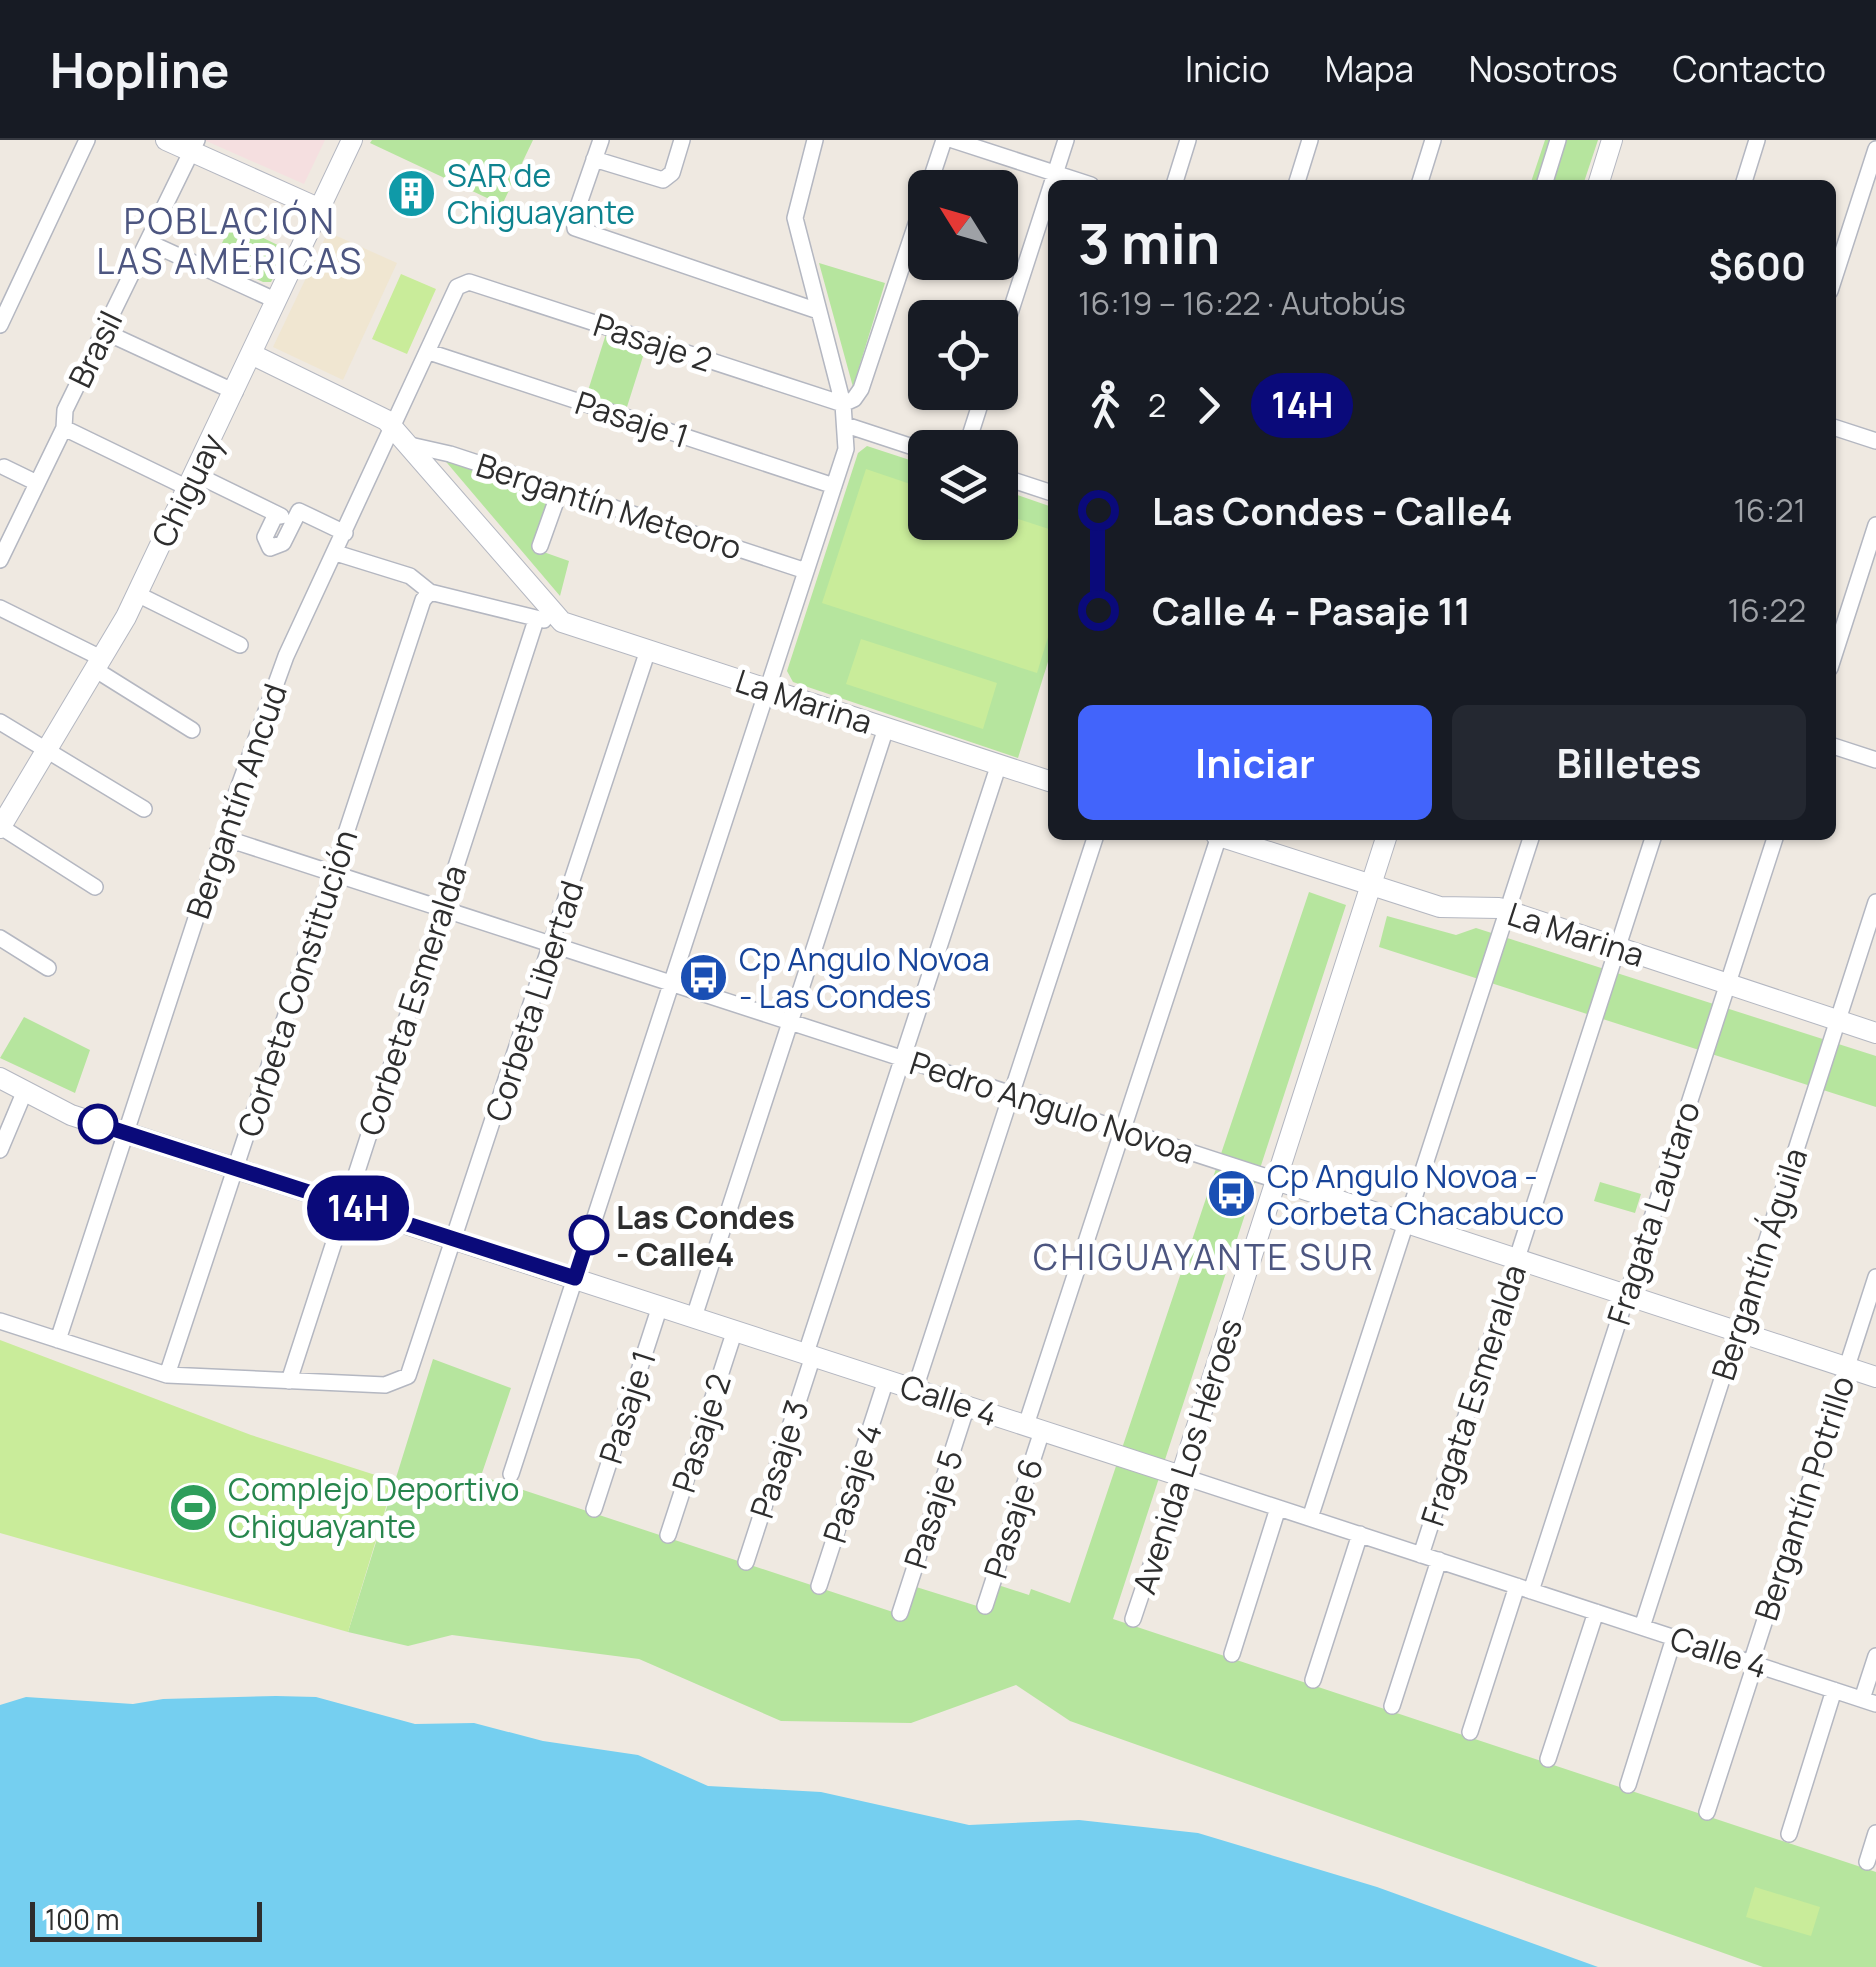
<!DOCTYPE html>
<html lang="es">
<head>
<meta charset="utf-8">
<style>
  :root { --surface:#171b24; --page:#242831; --text:#f1f3f6; --muted:#9ea1a6; --line:#363941; --accent:#4264fb }
  body { margin:0; font-family:Manrope,sans-serif; background:var(--page); color:var(--text); height:100vh; display:flex; flex-direction:column; font-size:38px; white-space:nowrap }
  * { box-sizing:border-box; margin:0 }
  p { font-size:32px; color:var(--muted) }
  .icon { flex:none; width:55px; height:55px; fill:none; stroke:currentColor; stroke-width:2; stroke-linecap:round; stroke-linejoin:round }
  .map { position:relative; flex:1; overflow:hidden }
  .panel { position:absolute; left:1048px; top:40px; width:788px; height:660px; display:flex; flex-direction:column; background:var(--surface); border-radius:15px; box-shadow:0 2px 8px #0004 }
  .panel>* { flex:none }
  .badge { padding:0 20px; border-radius:32px; font-size:35px; line-height:65px }
  .needle { width:65px; rotate:307deg }
  .tools { position:absolute; left:908px; top:30px; display:grid; gap:20px }
  .tools a { display:grid; place-items:center; width:110px; height:110px; border-radius:15px; background:var(--surface); box-shadow:0 2px 8px #0004; font-size:50px }
  .scale { position:absolute; left:30px; bottom:25px; width:232px; box-sizing:border-box; padding-left:10px; border:5px solid #2e2e2e; border-top:0; font-size:28px; line-height:35px; white-space:nowrap; color:#2e2e2e; -webkit-text-stroke:8px #fff; paint-order:stroke }
  .map>.badge { position:absolute; translate:-50% -50%; box-shadow:0 0 0 5px #fff }
  .legs { display:flex; align-items:center; gap:15px; height:110px; padding:0 30px; font-size:32px }
  .legs p { margin-inline-start:auto }
  .overview { display:flex; align-items:center; justify-content:space-between; height:170px; padding:0 30px }
  h1 { font-size:55px; font-weight:700; line-height:75px }
  .action { display:flex; gap:20px; margin-top:auto; padding:20px 30px }
  .action a { flex:1; height:115px; border-radius:15px; background:var(--accent); color:#fff; font-size:40px; font-weight:700; line-height:115px; text-align:center }
  .action a+a { background:var(--page); color:var(--text) }
  ul { padding:0 30px; list-style:none }
  li { display:flex; align-items:center; gap:35px; height:100px; font-size:38px }
  li i { display:grid; place-items:center; width:15px; height:100%; margin:0 12px; background:currentColor }
  li i::after { content:''; width:25px; height:25px; margin:-12px; border:8px solid; border-radius:50%; background:var(--surface) }
  li p { margin-inline-start:auto }
  li:first-child i { background:linear-gradient(#0000 50%,currentColor 0) }
  li:last-child i { background:linear-gradient(currentColor 50%,#0000 0) }
  header { display:flex; align-items:center; gap:60px; box-sizing:border-box; height:140px; padding:0 50px; background:var(--surface); border-bottom:2px solid var(--line) }
  header strong { font-size:48px }
  nav { display:flex; gap:55px; margin-inline-start:auto; font-size:35px }
  .map>svg:first-child { display:block }
  .education { fill:#f0e6d1 }
  .medical { fill:#f5dfe0 }
  .green { fill:#b6e59e }
  .pitch { fill:#c9ec9a }
  .water { fill:#75cff0 }
  .lines { fill:none; stroke-linecap:round; stroke-linejoin:round }
  .street-casing { stroke:#b4b7c1; stroke-width:18 }
  .secondary-casing { stroke:#b4b7c1; stroke-width:22 }
  .street { stroke:#fff; stroke-width:15 }
  .secondary { stroke:#fff; stroke-width:20 }
  .line-1-casing { stroke:#fff; stroke-width:22 }
  .line-1 { stroke:#0a0a7a; stroke-width:15 }
  .stop-1-dot { fill:#fff; stroke:#0a0a7a; stroke-width:5 }
  .labels { text-anchor:middle; dominant-baseline:central; stroke-width:10; stroke-linejoin:round; paint-order:stroke }
  .culture-label { font-size:32px; fill:#0d838f; stroke:#fff; text-anchor:start }
  .street-label { font-size:32px; fill:#2e2e2e; stroke:#fff }
  .transit-label { font-size:32px; fill:#164399; stroke:#fff; text-anchor:start }
  .stop-label { font-size:32px; font-weight:bold; fill:#2e2e2e; stroke:#fff; text-anchor:start }
  .leisure-label { font-size:32px; fill:#27864d; stroke:#fff; text-anchor:start }
  .neighbourhood-label { font-size:35px; letter-spacing:2.5px; fill:#4d5680; stroke:#fff }
</style>
</head>
<body>
<header>
<strong>Hopline</strong>
<nav><a>Inicio</a><a>Mapa</a><a>Nosotros</a><a>Contacto</a></nav>
</header>
<div class="map">
<svg width="1876" height="1827" viewBox="0 0 1876 1827">
  <rect width="100%" height="100%" fill="#efe9e1"/>
  <path class="education" d="M 328,92 L 397,123 L 343,240 L 273,207 Z"/>
  <path class="medical" d="M 204,0 L 325,0 L 304,44 Z"/>
  <path class="green" d="M 372,0 L 533,0 L 502,65 L 370,3 Z
    M 1545,0 L 1598,0 L 1583,45 L 1530,45 Z
    M 232,83 L 288,110 L 271,142 L 263,142 L 214,119 Z
    M 819,123 L 885,143 L 853,247 Z
    M 606,194 L 646,207 L 626,270 L 586,257 Z
    M 867,306 L 925,325 L 925,382 L 1000,382 L 1000,349 L 1052,367 L 1052,509 L 1018,618 L 793,542 L 787,531 L 858,313 Z
    M 442,317 L 553,355 L 535,409 L 569,421 L 560,456 Z
    M 1309,752 L 1346,765 L 1113,1479 L 1876,1732 L 1876,1827 L 1763,1827 L 1070,1581 L 1016,1545 L 911,1583 L 781,1581 L 639,1519 L 452,1495 L 408,1506 L 348,1492 L 433,1219 L 511,1248 L 481,1336 L 902,1475 L 913,1446 L 990,1470 L 998,1445 L 1029,1455 L 1031,1449 L 1070,1463 Z
    M 1387,776 L 1456,795 L 1476,788 L 1876,916 L 1876,967 L 1379,807 Z
    M 24,877 L 90,910 L 75,953 L 0,918 Z
    M 1600,1042 L 1641,1054 L 1635,1073 L 1594,1061 Z"/>
  <path class="pitch" d="M 401,134 L 436,149 L 407,214 L 372,199 Z
    M 866,329 L 925,349 L 925,382 L 1000,382 L 1000,373 L 1052,390 L 1052,484 L 1037,533 L 822,463 Z
    M 861,499 L 997,543 L 983,589 L 846,544 Z
    M 0,1200 L 251,1295 L 394,1341 L 348,1492 L 0,1393 Z
    M 1755,1747 L 1820,1767 L 1811,1796 L 1746,1777 Z"/>
  <path class="water" d="M 276,1556 L 316,1557 L 415,1584 L 474,1583 L 543,1601 L 638,1615 L 708,1646 L 821,1652 L 969,1685 L 1079,1680 L 1198,1693 L 1377,1747 L 1598,1827 L 0,1827 L 0,1565 L 26,1557 L 133,1564 L 163,1559 Z"/>
  <g class="lines">
    <defs>
      <path id="street" d="M 601,0 L 574,78 L 575,88 L 818,171
        M 953,0 L 1091,45
        M 594,19 L 663,40 L 672,33 L 682,0
        M 1174,45 L 1188,0
        M 1296,45 L 1310,0
        M 1419,45 L 1433,0
        M 1544,45 L 1558,0
        M 1743,45 L 1757,0
        M 928,48 L 944,0
        M 148,102 L 277,161
        M 1830,151 L 1876,9
        M 0,185 L 87,0
        M 103,191 L 235,252
        M 1000,204 L 1066,0
        M 429,212 L 834,346
        M 846,285 L 925,311
        M 1830,286 L 1876,301
        M 64,288 L 188,348
        M 410,305 L 450,314 L 806,431
        M 966,308 L 984,252
        M 4,327 L 37,343
        M 195,334 L 281,376
        M 1000,336 L 1052,353
        M 276,374 L 265,397 L 270,408 L 283,403 L 299,371 L 345,393
        M 540,406 L 560,350
        M 336,413 L 410,436 L 430,452 L 544,480
        M 0,420 L 64,288 L 65,270 L 197,0
        M 137,454 L 240,505
        M 0,468 L 103,519
        M 1830,528 L 1876,385
        M 96,530 L 192,590
        M 0,582 L 144,669
        M 1830,605 L 1876,620
        M 1,687 L 95,747
        M 227,703 L 240,703 L 1276,1040
        M 0,798 L 48,828
        M 0,1010 L 24,953
        M 694,1177 L 886,588
        M 0,1181 L 167,1235 L 385,1245 L 408,1236 L 648,510
        M 58,1200 L 218,711 L 227,703 L 231,668 L 286,516 L 457,147 L 469,142 L 843,264 L 854,259 L 861,249 L 925,57
        M 806,1213 L 999,624
        M 167,1235 L 423,460 L 430,452
        M 289,1241 L 536,480
        M 915,1249 L 1096,695
        M 1026,1285 L 1219,696
        M 511,1334 L 846,309 L 843,264 L 795,78 L 815,0
        M 594,1369 L 660,1166
        M 1310,1378 L 1532,695
        M 668,1395 L 735,1190
        M 1421,1415 L 1654,695
        M 746,1422 L 813,1216
        M 819,1446 L 886,1240
        M 1531,1451 L 1776,695
        M 985,1466 L 1042,1291
        M 900,1473 L 967,1266
        M 1133,1479 L 1181,1336 L 1876,1564
        M 1642,1487 L 1876,762
        M 1232,1514 L 1278,1368
        M 1751,1523 L 1876,1137
        M 1313,1540 L 1360,1394
        M 1862,1559 L 1876,1516
        M 1392,1566 L 1439,1420
        M 1470,1592 L 1517,1446
        M 1548,1619 L 1596,1472
        M 1628,1645 L 1674,1498
        M 1707,1672 L 1755,1524
        M 1789,1694 L 1834,1550
        M 1867,1722 L 1876,1693"/>
      <path id="secondary" d="M 166,0 L 320,69
        M 1598,45 L 1612,0
        M 253,215 L 386,280 L 562,482 L 1052,642
        M 0,688 L 126,477 L 352,0
        M 1216,695 L 1440,767 L 1499,768 L 1876,893
        M 0,938 L 71,975 L 1181,1336 L 1387,695
        M 1276,1040 L 1876,1237"/>
    </defs>
    <use href="#street" class="street-casing"/>
    <use href="#secondary" class="secondary-casing"/>
    <use href="#street" class="street"/>
    <use href="#secondary" class="secondary"/>
  </g>
  <g class="lines">
    <defs>
      <path id="line-1" d="M 98,984 L 575,1138 L 589,1095"/>
    </defs>
    <use href="#line-1" class="line-1-casing"/>
    <use href="#line-1" class="line-1"/>
  </g>
  <defs>
    <symbol id="building-disc" viewBox="-11 -11 22 22"><circle r="9.5" fill="#0f9aa8" stroke="#fff"/><path d="M-4-6H4V6H1V3H-1V6H-4ZM-2.5-4.3h1.7v1.8h-1.7ZM.8-4.3h1.7v1.8H.8ZM-2.5-1h1.7V.8h-1.7ZM.8-1h1.7V.8H.8Z" fill="#fff"/></symbol>
    <symbol id="bus-disc" viewBox="-11 -11 22 22"><circle r="9.5" fill="#1a4fb4" stroke="#fff"/><path d="M-5-6H5V4H4V6H2V4H-2V6H-4V4H-5ZM-3.5-4V0h7V-4ZM-3.5 1.2v1.5H-2V1.2ZM2 1.2v1.5H3.5V1.2Z" fill="#fff"/></symbol>
    <symbol id="stadium-disc" viewBox="-11 -11 22 22"><circle r="9.5" fill="#2e9e5b" stroke="#fff"/><path d="M0-5a6.5 5 0 1 0 0 10a6.5 5 0 1 0 0-10ZM-3.5-1.8h7v3.6h-7Z" fill="#fff"/></symbol>
  </defs>
  <g fill-rule="evenodd">
    <use href="#building-disc" x="384" y="26" width="55" height="55"/>
    <use href="#bus-disc" x="676" y="810" width="55" height="55"/>
    <use href="#bus-disc" x="1204" y="1026" width="55" height="55"/>
    <use href="#stadium-disc" x="166" y="1340" width="55" height="55"/>
  </g>
  <g class="stop-1-dot">
    <circle cx="98" cy="984" r="18"/>
    <circle cx="589" cy="1095" r="18"/>
  </g>
  <g class="labels">
    <g class="culture-label">
      <text x="447" y="35">SAR de<tspan x="447" dy="37">Chiguayante</tspan></text>
    </g>
    <g class="street-label">
      <text transform="translate(653 202) rotate(18)">Pasaje 2</text>
      <text transform="translate(95 209) rotate(-64)">Brasil</text>
      <text transform="translate(632 279) rotate(18)">Pasaje 1</text>
      <text transform="translate(187 350) rotate(-64)">Chiguay</text>
      <text transform="translate(609 366) rotate(18)">Bergantín Meteoro</text>
      <text transform="translate(804 561) rotate(18)">La Marina</text>
      <text transform="translate(236 661) rotate(-71)">Bergantín Ancud</text>
      <text transform="translate(1576 794) rotate(18)">La Marina</text>
      <text transform="translate(297 843) rotate(-72)">Corbeta Constitución</text>
      <text transform="translate(412 860) rotate(-72)">Corbeta Esmeralda</text>
      <text transform="translate(534 861) rotate(-72)">Corbeta Libertad</text>
      <text transform="translate(1052 967) rotate(18)">Pedro Angulo Novoa</text>
      <text transform="translate(1653 1073) rotate(-72)">Fragata Lautaro</text>
      <text transform="translate(1759 1124) rotate(-72)">Bergantín Águila</text>
      <text transform="translate(1473 1255) rotate(-72)">Fragata Esmeralda</text>
      <text transform="translate(949 1260) rotate(18)">Calle 4</text>
      <text transform="translate(627 1267) rotate(-72)">Pasaje 1</text>
      <text transform="translate(701 1293) rotate(-72)">Pasaje 2</text>
      <text transform="translate(1187 1316) rotate(-72)">Avenida Los Héroes</text>
      <text transform="translate(779 1319) rotate(-72)">Pasaje 3</text>
      <text transform="translate(852 1343) rotate(-72)">Pasaje 4</text>
      <text transform="translate(1804 1358) rotate(-72)">Bergantín Potrillo</text>
      <text transform="translate(933 1369) rotate(-72)">Pasaje 5</text>
      <text transform="translate(1013 1378) rotate(-72)">Pasaje 6</text>
      <text transform="translate(1719 1512) rotate(18)">Calle 4</text>
    </g>
    <g class="transit-label">
      <text x="739" y="819">Cp Angulo Novoa<tspan x="739" dy="37">- Las Condes</tspan></text>
      <text x="1267" y="1036">Cp Angulo Novoa -<tspan x="1267" dy="37">Corbeta Chacabuco</tspan></text>
    </g>
    <g class="stop-label">
      <text x="616" y="1077">Las Condes<tspan x="616" dy="37">- Calle4</tspan></text>
    </g>
    <g class="leisure-label">
      <text x="228" y="1349">Complejo Deportivo<tspan x="228" dy="37">Chiguayante</tspan></text>
    </g>
    <g class="neighbourhood-label">
      <text x="230" y="81">POBLACIÓN<tspan x="230" dy="40">LAS AMÉRICAS</tspan></text>
      <text x="1204" y="1117">CHIGUAYANTE SUR</text>
    </g>
  </g>
</svg>
<div class="tools">
<a><svg class="needle" viewBox="-14 -14 28 28"><path d="M0-13l5 13h-10z" fill="#e53935"/><path d="M0 13l5-13h-10z" fill="#9ea1a6"/></svg></a>
<a><svg class="icon" aria-label="locate" viewBox="0 0 24 24"><circle cx="12" cy="12" r="6"/><path d="M12 2v4M12 18v4M2 12h4M18 12h4"/></svg></a>
<a><svg class="icon" aria-label="layers" viewBox="0 0 24 24"><path d="M12 4l9 5-9 5-9-5zM3 14l9 5 9-5"/></svg></a>
</div>
<div class="scale">100 m</div>
<b class="badge" style="left:358px;top:1068px;background:#0a0a7a;color:#fff">14H</b>
<section class="panel">
<div class="overview"><div><h1>3 min</h1><p>16:19 – 16:22 · Autobús</p></div><b>$600</b></div>
<div class="legs"><svg class="icon" aria-label="walk" viewBox="0 0 24 24"><circle cx="13" cy="4" r="2"/><path d="M13 8l-2 6 4 7M11 14l-3 7M7 12l3-4h3l4 4"/></svg>2<svg class="icon" aria-label="forward" viewBox="0 0 24 24"><path d="M9 5l7 7-7 7"/></svg><b class="badge" style="background:#0a0a7a;color:#fff">14H</b></div>
<ul>
<li><i style="color:#0a0a7a"></i><b>Las Condes - Calle4</b><p>16:21</p></li>
<li><i style="color:#0a0a7a"></i><b>Calle 4 - Pasaje 11</b><p>16:22</p></li>
</ul>
<div class="action"><a>Iniciar</a><a>Billetes</a></div>
</section>
</div>
</body>
</html>
